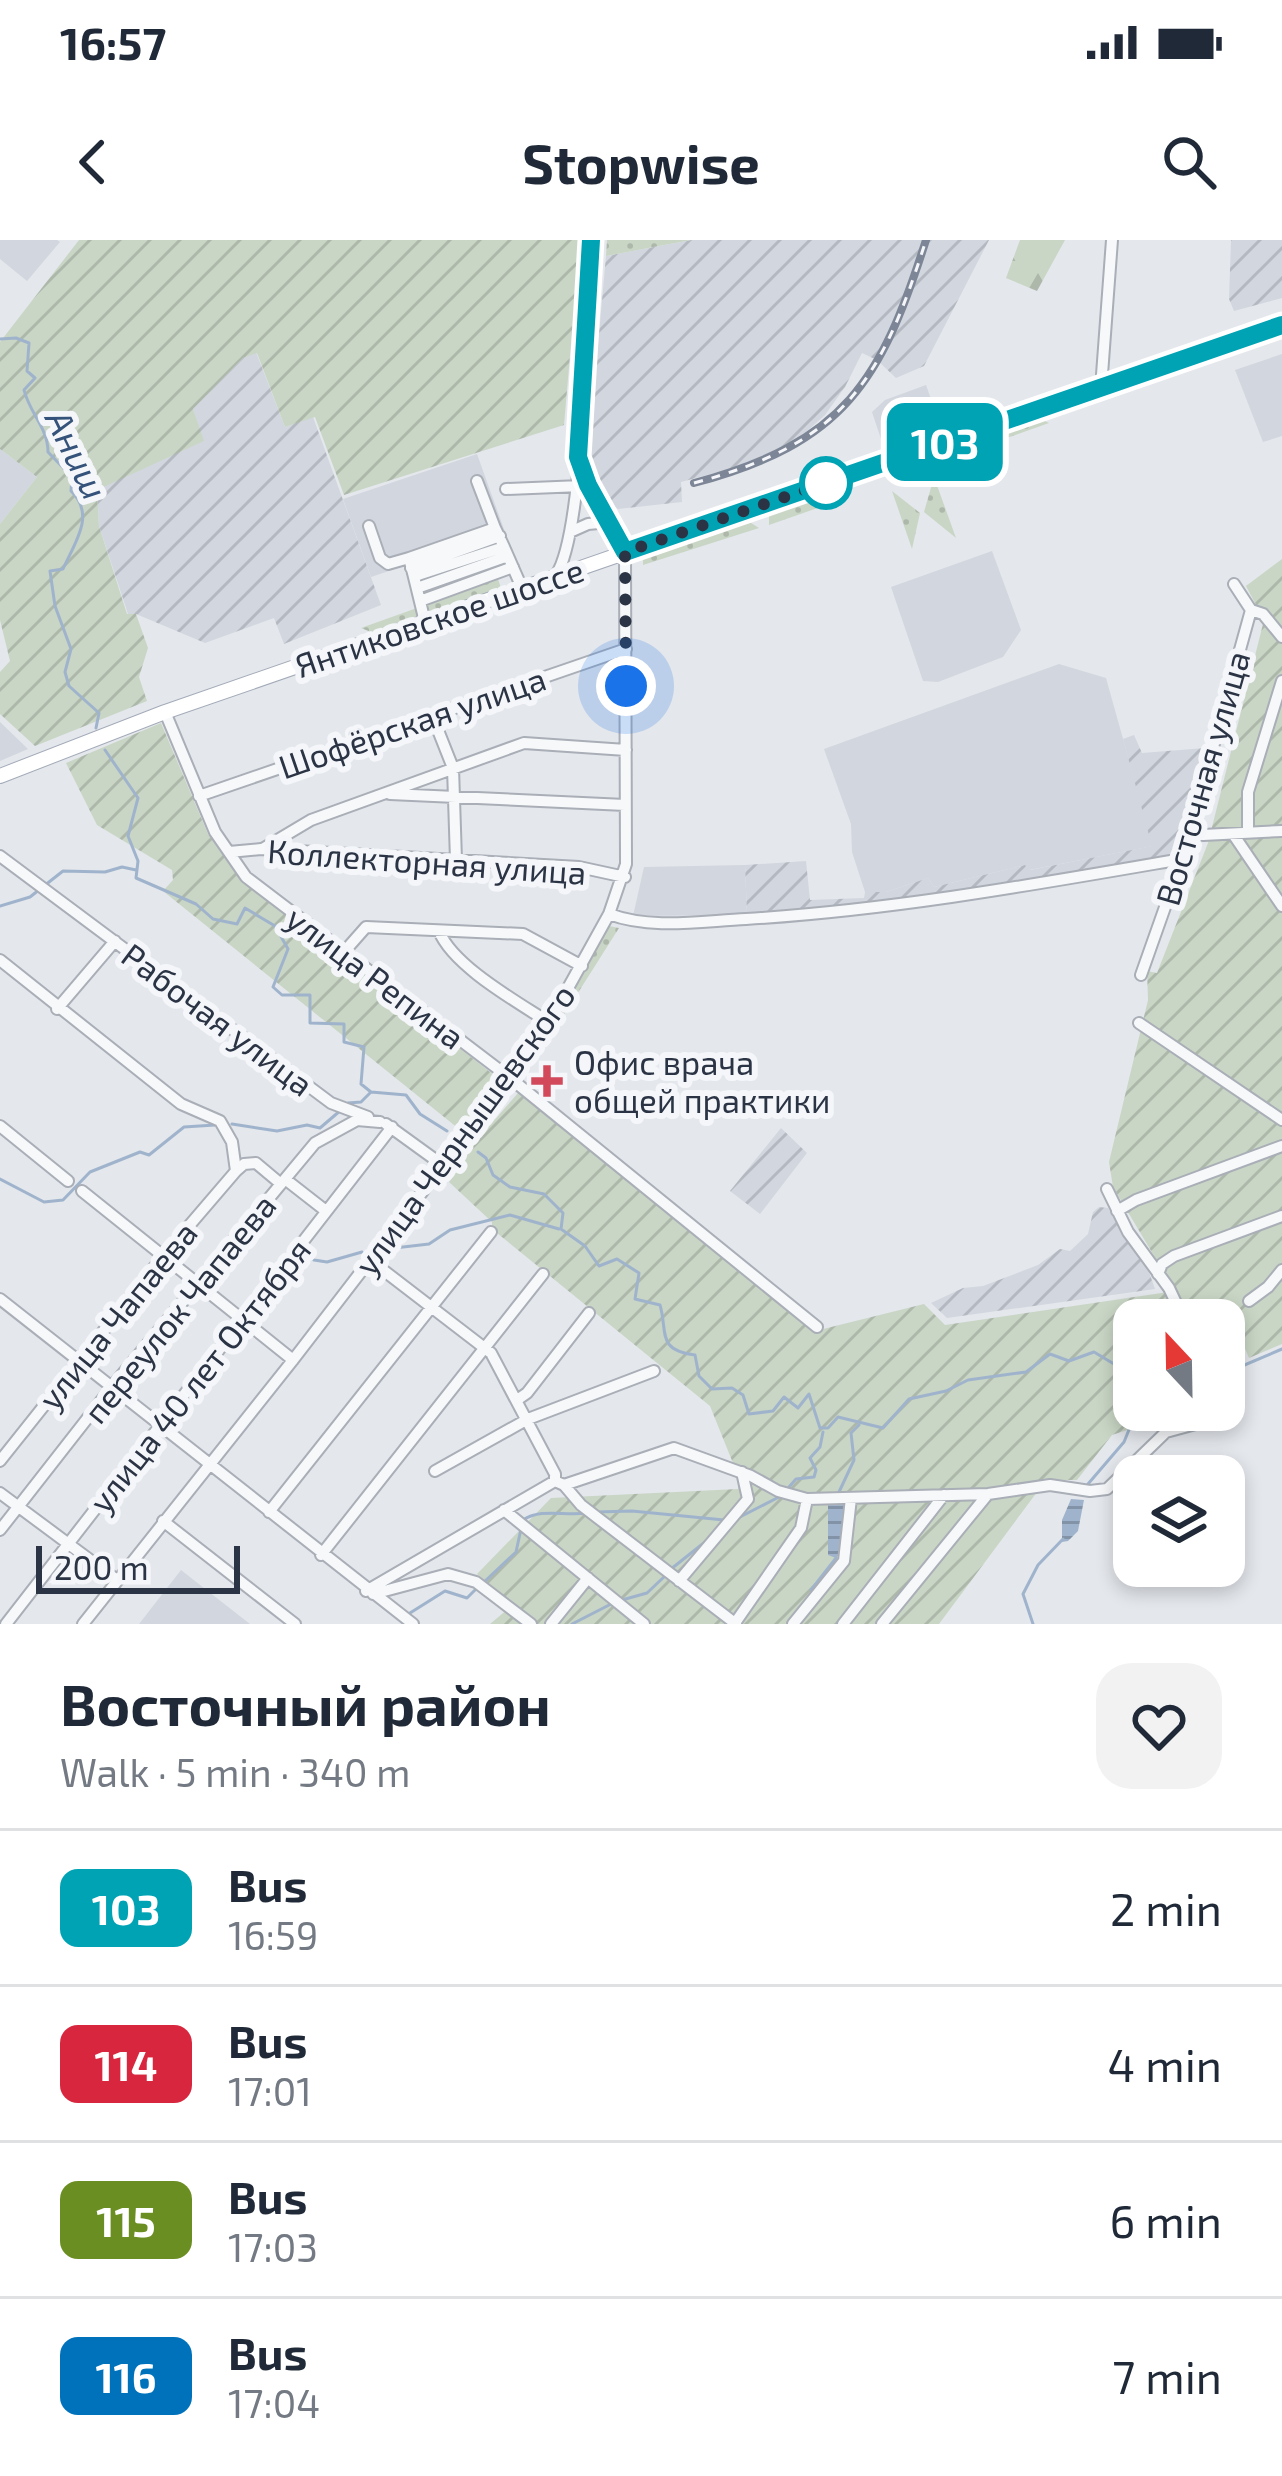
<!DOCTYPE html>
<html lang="en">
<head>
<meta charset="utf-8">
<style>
  :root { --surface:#fff; --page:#f2f2f3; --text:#1f2937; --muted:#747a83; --line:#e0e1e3 }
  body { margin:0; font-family:"Exo 2",sans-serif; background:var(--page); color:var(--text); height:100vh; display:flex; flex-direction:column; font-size:45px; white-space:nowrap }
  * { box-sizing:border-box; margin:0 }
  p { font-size:39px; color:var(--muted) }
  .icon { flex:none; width:66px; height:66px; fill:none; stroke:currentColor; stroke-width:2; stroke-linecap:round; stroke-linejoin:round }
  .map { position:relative; height:1384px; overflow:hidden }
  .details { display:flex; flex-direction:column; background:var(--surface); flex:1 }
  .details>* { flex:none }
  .badge { padding:0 24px; border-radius:18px; font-size:42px; line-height:78px }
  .needle { width:78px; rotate:338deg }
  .fabs { position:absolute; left:1113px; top:1059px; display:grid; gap:24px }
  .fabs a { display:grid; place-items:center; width:132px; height:132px; border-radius:24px; background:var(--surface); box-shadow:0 6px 18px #0003; font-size:60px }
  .scale { position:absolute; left:36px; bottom:30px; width:204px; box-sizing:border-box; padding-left:12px; border:6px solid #2b3445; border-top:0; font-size:33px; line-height:42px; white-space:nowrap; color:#2b3445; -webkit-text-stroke:9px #f4f6f9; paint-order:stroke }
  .you { position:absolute; width:60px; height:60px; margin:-30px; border:9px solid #fff; border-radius:50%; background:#1a73e8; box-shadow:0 0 0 18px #1a73e833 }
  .map>.badge { position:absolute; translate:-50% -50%; box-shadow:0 0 0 6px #fff }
  .round { display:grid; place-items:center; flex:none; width:126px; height:126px; border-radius:36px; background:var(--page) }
  .head { display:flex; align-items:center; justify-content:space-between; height:204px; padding:0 60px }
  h1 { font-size:57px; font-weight:700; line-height:90px }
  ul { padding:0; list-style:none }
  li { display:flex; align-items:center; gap:36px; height:156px; padding:0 60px; border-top:3px solid var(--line) }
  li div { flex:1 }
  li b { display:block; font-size:45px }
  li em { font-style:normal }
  li .badge { min-width:132px; font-weight:700; text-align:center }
  .status { display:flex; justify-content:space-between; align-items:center; height:84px; padding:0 60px; background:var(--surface); direction:ltr }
  .status svg { height:33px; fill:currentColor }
  header { display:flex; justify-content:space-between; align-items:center; height:156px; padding:0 60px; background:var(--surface); font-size:54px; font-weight:700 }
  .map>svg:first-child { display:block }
  .built { fill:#d2d6de }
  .industrial { fill:url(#industrial-furrows) }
  .grass { fill:url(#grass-dots) }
  .forest { fill:url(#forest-firs) }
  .garden { fill:url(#garden-furrows) }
  .water { fill:url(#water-rules) }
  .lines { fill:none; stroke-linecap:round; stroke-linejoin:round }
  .stream { stroke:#9fb4cc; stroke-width:3 }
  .minor-casing { stroke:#a9aeb7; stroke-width:14 }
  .major-casing { stroke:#a3abb8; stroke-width:16 }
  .minor { stroke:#f7f8fa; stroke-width:10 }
  .major { stroke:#fff; stroke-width:14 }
  .rail-casing { stroke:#7d8696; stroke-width:8 }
  .rail { stroke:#f4f6f9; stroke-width:3; stroke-dasharray:9; stroke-linecap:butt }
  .line-casing { stroke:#fff; stroke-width:27 }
  .line { stroke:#00a3b4; stroke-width:18 }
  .walk { stroke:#2b3445; stroke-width:12; stroke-dasharray:0 21.6 }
  .stop-dot { fill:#fff; stroke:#00a3b4; stroke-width:6 }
  .poi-dot { fill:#d1495b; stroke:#f4f6f9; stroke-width:4.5 }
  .labels { text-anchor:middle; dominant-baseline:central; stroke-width:12; stroke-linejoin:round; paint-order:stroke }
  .street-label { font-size:33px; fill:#2b3445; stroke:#f4f6f9 }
  .poi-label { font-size:33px; fill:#2b3445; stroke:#f4f6f9; text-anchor:start }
  .water-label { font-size:36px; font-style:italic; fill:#34527a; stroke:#f4f6f9 }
</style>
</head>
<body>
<div class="status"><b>16:57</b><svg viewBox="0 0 49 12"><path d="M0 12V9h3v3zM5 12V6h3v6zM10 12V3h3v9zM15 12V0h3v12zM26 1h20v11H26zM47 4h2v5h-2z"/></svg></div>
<header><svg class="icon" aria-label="back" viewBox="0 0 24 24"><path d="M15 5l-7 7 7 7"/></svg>Stopwise<svg class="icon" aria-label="search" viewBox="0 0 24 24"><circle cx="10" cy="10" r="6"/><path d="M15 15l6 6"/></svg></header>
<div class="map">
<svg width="1282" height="1384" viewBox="0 0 1282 1384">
  <defs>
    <pattern id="industrial-furrows" width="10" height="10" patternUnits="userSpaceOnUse" patternTransform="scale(3)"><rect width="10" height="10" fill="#d2d6de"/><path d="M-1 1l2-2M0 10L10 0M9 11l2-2" fill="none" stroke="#b4b8c0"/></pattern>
    <pattern id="grass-dots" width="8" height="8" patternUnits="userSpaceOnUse" patternTransform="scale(3)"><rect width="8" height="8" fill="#c9d6c5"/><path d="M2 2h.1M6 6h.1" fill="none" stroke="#adb8ab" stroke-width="1.8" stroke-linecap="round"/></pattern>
    <pattern id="forest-firs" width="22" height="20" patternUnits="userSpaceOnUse" patternTransform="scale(3)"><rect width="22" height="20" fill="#c9d6c5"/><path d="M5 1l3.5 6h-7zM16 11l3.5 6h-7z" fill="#adb8ab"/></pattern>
    <pattern id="garden-furrows" width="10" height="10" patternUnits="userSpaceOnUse" patternTransform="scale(3)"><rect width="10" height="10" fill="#c9d6c5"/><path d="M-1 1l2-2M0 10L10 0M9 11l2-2" fill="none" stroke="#adb8ab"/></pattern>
    <pattern id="water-rules" width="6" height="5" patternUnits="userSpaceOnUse" patternTransform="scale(3)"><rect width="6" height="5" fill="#9fb4cc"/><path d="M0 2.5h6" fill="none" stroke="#8293a7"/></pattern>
  </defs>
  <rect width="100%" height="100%" fill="#e4e7ec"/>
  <path class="built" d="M 0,0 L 57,0 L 60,2 L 27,41 L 0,19 Z
    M 1282,114 L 1282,196 L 1263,202 L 1235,130 Z
    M 926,145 L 937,176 L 927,184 L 881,199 L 872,172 L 885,160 Z
    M 0,209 L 37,237 L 0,284 Z
    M 477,214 L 505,292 L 371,337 L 343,259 Z
    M 992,311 L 1021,390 L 1003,417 L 938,442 L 923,441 L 891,347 Z
    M 1059,424 L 1106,438 L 1153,606 L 1029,630 L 1025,625 L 934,647 L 928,638 L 886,652 L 865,652 L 852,612 L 851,584 L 824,509 Z
    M 0,482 L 28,509 L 0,521 Z
    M 745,625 L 747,675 L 633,676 L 644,627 Z
    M 181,1330 L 250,1384 L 139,1384 Z"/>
  <path class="industrial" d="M 691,0 L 989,0 L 924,126 L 896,138 L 877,120 L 862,113 L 845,147 L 825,175 L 797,200 L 740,226 L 681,242 L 682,262 L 618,269 L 602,257 L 587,228 L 606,16 Z
    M 1231,0 L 1282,0 L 1282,58 L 1234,71 L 1229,59 Z
    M 256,112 L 285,187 L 313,177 L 381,365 L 284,404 L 274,378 L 205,403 L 136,374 L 128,374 L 99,286 L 97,249 L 203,201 L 193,169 L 243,118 Z
    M 1134,495 L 1142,513 L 1205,508 L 1178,615 L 931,658 L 747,675 L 745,625 L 806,621 L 810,660 L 864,658 L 865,652 L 886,652 L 928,638 L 934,647 L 1025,625 L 1030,630 L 1152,606 L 1123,499 Z
    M 781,888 L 807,913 L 760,974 L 730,951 Z
    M 1099,967 L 1108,968 L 1148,1029 L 1155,1049 L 947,1078 L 931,1063 L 963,1048 L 983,1046 L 1038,1025 L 1060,1009 L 1070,1011 L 1088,994 L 1093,972 Z"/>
  <path class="grass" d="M 607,0 L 691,0 L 606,16 Z
    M 1043,180 L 1049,183 L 910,232 L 908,228 L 987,204 L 987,200 Z
    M 934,237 L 956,298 L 924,272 Z
    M 892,251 L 920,273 L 912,309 Z
    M 823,255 L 829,264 L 769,285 L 769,273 Z
    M 748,281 L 759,288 L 643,325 L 643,315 Z
    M 498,339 L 501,348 L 371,392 L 361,388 Z
    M 609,686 L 619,688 L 562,778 L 557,775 Z"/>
  <path class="forest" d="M 1020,0 L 1065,0 L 1037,51 L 1006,38 Z"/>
  <path class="garden" d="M 79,0 L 580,0 L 564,185 L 344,255 L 315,177 L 285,187 L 257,113 L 243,118 L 193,169 L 204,201 L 97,250 L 99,286 L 127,374 L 136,374 L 148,408 L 139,437 L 147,461 L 35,506 L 0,474 L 0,432 L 10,421 L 0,380 L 0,284 L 37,237 L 0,209 L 0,102 Z
    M 1282,319 L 1282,1104 L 1249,1118 L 1231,1075 L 1213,1080 L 1134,1080 L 1134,1170 L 1188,1170 L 1112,1195 L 1077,1240 L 1046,1240 L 939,1384 L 490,1384 L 514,1364 L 477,1334 L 551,1258 L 738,1249 L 739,1238 L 710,1166 L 492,989 L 492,982 L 449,942 L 478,899 L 518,853 L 815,1091 L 924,1064 L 945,1085 L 1175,1051 L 1113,947 L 1109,922 L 1148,760 L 1147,731 L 1157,733 L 1208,603 L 1264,380 L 1246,346 Z
    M 161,483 L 208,594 L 241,637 L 499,839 L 459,889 L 163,651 L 173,640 L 172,630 L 97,585 L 66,523 Z"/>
  <path class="water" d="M 1071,1259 L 1084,1260 L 1078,1291 L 1068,1301 L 1062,1302 L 1062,1280 Z
    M 828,1261 L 847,1261 L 842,1311 L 836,1318 L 828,1315 Z"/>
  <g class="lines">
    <path class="stream" d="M 0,99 L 16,98 L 29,103 L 27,131 L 35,138 L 24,150 C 30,174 48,188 48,212 L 72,237 L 71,251 C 96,275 75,302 63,329 L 50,331 L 55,366 L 71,409 L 65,432 L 69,446 L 99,473 L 96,488
      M 105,510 L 138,558 L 128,596 L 138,621 L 136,638 L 196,664 L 213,679 L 237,684 L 245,668 L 275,686 L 288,709 L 273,747 L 282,755 L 310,755 L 310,783 L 344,784 L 344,802 L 364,807 L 361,844 L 371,852 L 406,855 L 420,874 L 447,891
      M 0,666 L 30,657 L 63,631 L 105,632 L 122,627 L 136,630
      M 348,863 L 361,862 L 370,853
      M 232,884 L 277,891 L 307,885 L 320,888 L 341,870
      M 478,912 L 486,918 L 493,935 L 510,947 L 544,954 L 563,973 L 561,989 L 585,1006 L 599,1026 L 617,1019 L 639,1033 L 635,1059 L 660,1065 C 668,1092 656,1110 695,1115 L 699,1136 L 712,1149 L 732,1148 L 743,1155 L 749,1174 L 773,1171 L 784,1157 L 798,1168 L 809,1154 L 820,1188 L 828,1188 L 838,1177 L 883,1188 L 909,1159 L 946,1151 L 968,1140 L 1026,1132 L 1050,1114 L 1069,1121 L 1094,1112 L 1119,1127 L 1134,1121
      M 0,939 L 44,962 L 63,960 L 90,932 L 140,912 L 149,915 L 184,887 L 215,885
      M 386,1009 L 429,1004 L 450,990 L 510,975 L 559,989
      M 314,1020 L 327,1022 L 362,1012
      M 1228,1132 L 1282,1109
      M 1088,1244 L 1124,1202 L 1137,1170
      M 789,1247 L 796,1239 L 814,1237 L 816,1230 L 810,1218 L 820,1207 L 823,1192
      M 839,1252 L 854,1220 L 851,1193 L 859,1185
      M 597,1272 L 632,1271 L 724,1280
      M 738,1278 L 779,1257
      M 523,1280 C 541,1268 564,1276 587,1273
      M 671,1329 L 710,1298
      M 483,1343 L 516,1312 L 521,1289
      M 811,1350 L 836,1318
      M 622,1360 L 647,1353 L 665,1336
      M 410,1373 L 445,1351 L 467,1358 L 476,1349
      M 572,1384 L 613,1363
      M 1033,1384 L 1023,1354 L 1038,1325 L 1063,1299"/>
    <defs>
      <path id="minor" d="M 1101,148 L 1112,0
        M 477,241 L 495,288
        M 506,249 L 581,246
        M 369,286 L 380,318 L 388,324 L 409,318
        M 570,292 L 588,284 L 609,282
        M 411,328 L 500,296
        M 556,335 C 585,292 587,64 591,0
        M 414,337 L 409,318 L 495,288 L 504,307
        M 417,348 L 508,316
        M 420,361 L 513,327
        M 1251,370 L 1263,374 L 1282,397
        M 425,382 L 414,337 L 421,334 L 504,307 L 522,348
        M 165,472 L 215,592 L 246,637 L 510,838 L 817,1087
        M 432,475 L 453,528 L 456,620
        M 390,554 L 625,565
        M 199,556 L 626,409
        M 1190,590 L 1203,595 L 1282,591
        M 1248,593 L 1248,552 L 1282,441
        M 1233,594 L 1282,666
        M 264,608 L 311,580 L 524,503 L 626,510
        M 229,612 L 261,609 L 579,627 L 625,637
        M 0,616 L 331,863 L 368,877
        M 609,674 C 652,690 701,681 746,679 C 893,670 1037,644 1182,619
        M 439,691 C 453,726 516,761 548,782
        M 343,713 L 366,687 L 523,694 L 582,726
        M 0,720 L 181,864 L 220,881 L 232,902 L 236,931
        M 1141,735 L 1182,619 L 1251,370 L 1234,344
        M 57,769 L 115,701
        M 1139,783 L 1282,880
        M 386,884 L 444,926
        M 0,886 L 68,941
        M 285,939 L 326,971
        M 1107,949 L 1128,992 L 1169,1048 L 1184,1080
        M 82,951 L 293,1120
        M 1117,971 L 1136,960 L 1282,906
        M 370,1020 L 491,1113 L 555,1234 L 555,1241
        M 1158,1034 L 1162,1024 L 1174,1016 L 1282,976
        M 0,1059 L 413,1384
        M 1249,1061 L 1268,1047 L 1282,1030
        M 517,1160 L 527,1153 L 589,1073
        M 0,1221 L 164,1015 L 236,931 L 244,924 L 256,923 L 281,944
        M 435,1231 L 528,1179 L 654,1131
        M 564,1245 L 581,1265 L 736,1384
        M 0,1253 L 117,1340
        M 504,1270 L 644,1384
        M 269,1272 L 491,992
        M 163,1281 L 295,1384
        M 0,1290 L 115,1143 L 315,903 L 357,880 L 380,882
        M 321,1315 L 543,1034
        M 679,1341 L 748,1259 L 742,1232
        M 366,1351 L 555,1241 L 564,1245 L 674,1208 L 751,1236 L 778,1251 L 807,1259 L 988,1254 L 1050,1245 L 1090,1251 L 1107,1249 L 1166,1192 L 1203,1182 L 1214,1170
        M 373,1354 L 448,1334 L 476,1342 L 531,1384
        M 735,1383 L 801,1288 L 807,1259
        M 6,1384 L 392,887
        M 83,1384 L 293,1120 L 510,838 L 552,777 L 609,674 L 626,624 L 625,312 L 588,246 L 578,217
        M 551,1384 L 588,1338
        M 793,1384 L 844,1321 L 851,1258
        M 843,1384 L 944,1255
        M 882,1384 L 988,1254"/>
      <path id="major" d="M 0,536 L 165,472 L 1282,85"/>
    </defs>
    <use href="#minor" class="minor-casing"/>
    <use href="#major" class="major-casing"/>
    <use href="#minor" class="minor"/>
    <use href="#major" class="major"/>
    <defs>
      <path id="rail" d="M 694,243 C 844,203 881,142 926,0"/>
    </defs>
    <use href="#rail" class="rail-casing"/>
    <use href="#rail" class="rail"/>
  </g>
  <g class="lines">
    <defs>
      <path id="line" d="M 591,0 L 578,217 L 588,245 L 625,312 L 1282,85"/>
    </defs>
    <use href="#line" class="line-casing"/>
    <use href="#line" class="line"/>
    <path class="walk" d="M 626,446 L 625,312 L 826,243"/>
  </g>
  <circle class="stop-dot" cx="826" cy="243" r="24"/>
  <path class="poi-dot" d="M541 823h12v12h12v12h-12v12h-12v-12h-12v-12h12z"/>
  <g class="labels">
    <g class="street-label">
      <text transform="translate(439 377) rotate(-19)">Янтиковское шоссе</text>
      <text transform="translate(412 482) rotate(-19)">Шофёрская улица</text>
      <text transform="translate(1202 538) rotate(-74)">Восточная улица</text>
      <text transform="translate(427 621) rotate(4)">Коллекторная улица</text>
      <text transform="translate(376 737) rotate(37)">улица Репина</text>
      <text transform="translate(218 779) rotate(37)">Рабочая улица</text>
      <text transform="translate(464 889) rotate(-54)">улица Чернышевского</text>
      <text transform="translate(179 1068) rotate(-51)">переулок Чапаева</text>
      <text transform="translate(117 1075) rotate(-51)">улица Чапаева</text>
      <text transform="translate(199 1135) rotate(-52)">улица 40 лет Октября</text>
    </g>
    <g class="poi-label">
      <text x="574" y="822">Офис врача<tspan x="574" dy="38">общей практики</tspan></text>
    </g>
    <g class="water-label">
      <text transform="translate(78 214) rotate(64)">Аниш</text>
    </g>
  </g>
</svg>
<div class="fabs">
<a><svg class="needle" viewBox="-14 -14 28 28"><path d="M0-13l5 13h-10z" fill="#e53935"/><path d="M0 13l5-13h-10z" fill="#747a83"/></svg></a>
<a><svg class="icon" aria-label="layers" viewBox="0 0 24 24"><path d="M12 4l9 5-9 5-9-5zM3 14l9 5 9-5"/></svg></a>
</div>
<div class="scale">200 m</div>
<div class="you" style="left:626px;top:446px"></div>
<b class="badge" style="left:945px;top:202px;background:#00a3b4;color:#fff">103</b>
</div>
<section class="details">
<div class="head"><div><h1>Восточный район</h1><p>Walk · 5 min · 340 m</p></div><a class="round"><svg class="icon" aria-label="heart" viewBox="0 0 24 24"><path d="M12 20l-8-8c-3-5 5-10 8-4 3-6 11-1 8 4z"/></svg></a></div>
<ul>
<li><span class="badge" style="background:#00a3b4;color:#fff">103</span><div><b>Bus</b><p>16:59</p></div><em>2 min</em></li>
<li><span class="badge" style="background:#d7263d;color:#fff">114</span><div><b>Bus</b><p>17:01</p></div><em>4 min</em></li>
<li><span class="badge" style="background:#6b8e23;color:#fff">115</span><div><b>Bus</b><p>17:03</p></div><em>6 min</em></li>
<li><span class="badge" style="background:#0072bc;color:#fff">116</span><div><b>Bus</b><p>17:04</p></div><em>7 min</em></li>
</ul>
</section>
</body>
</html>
